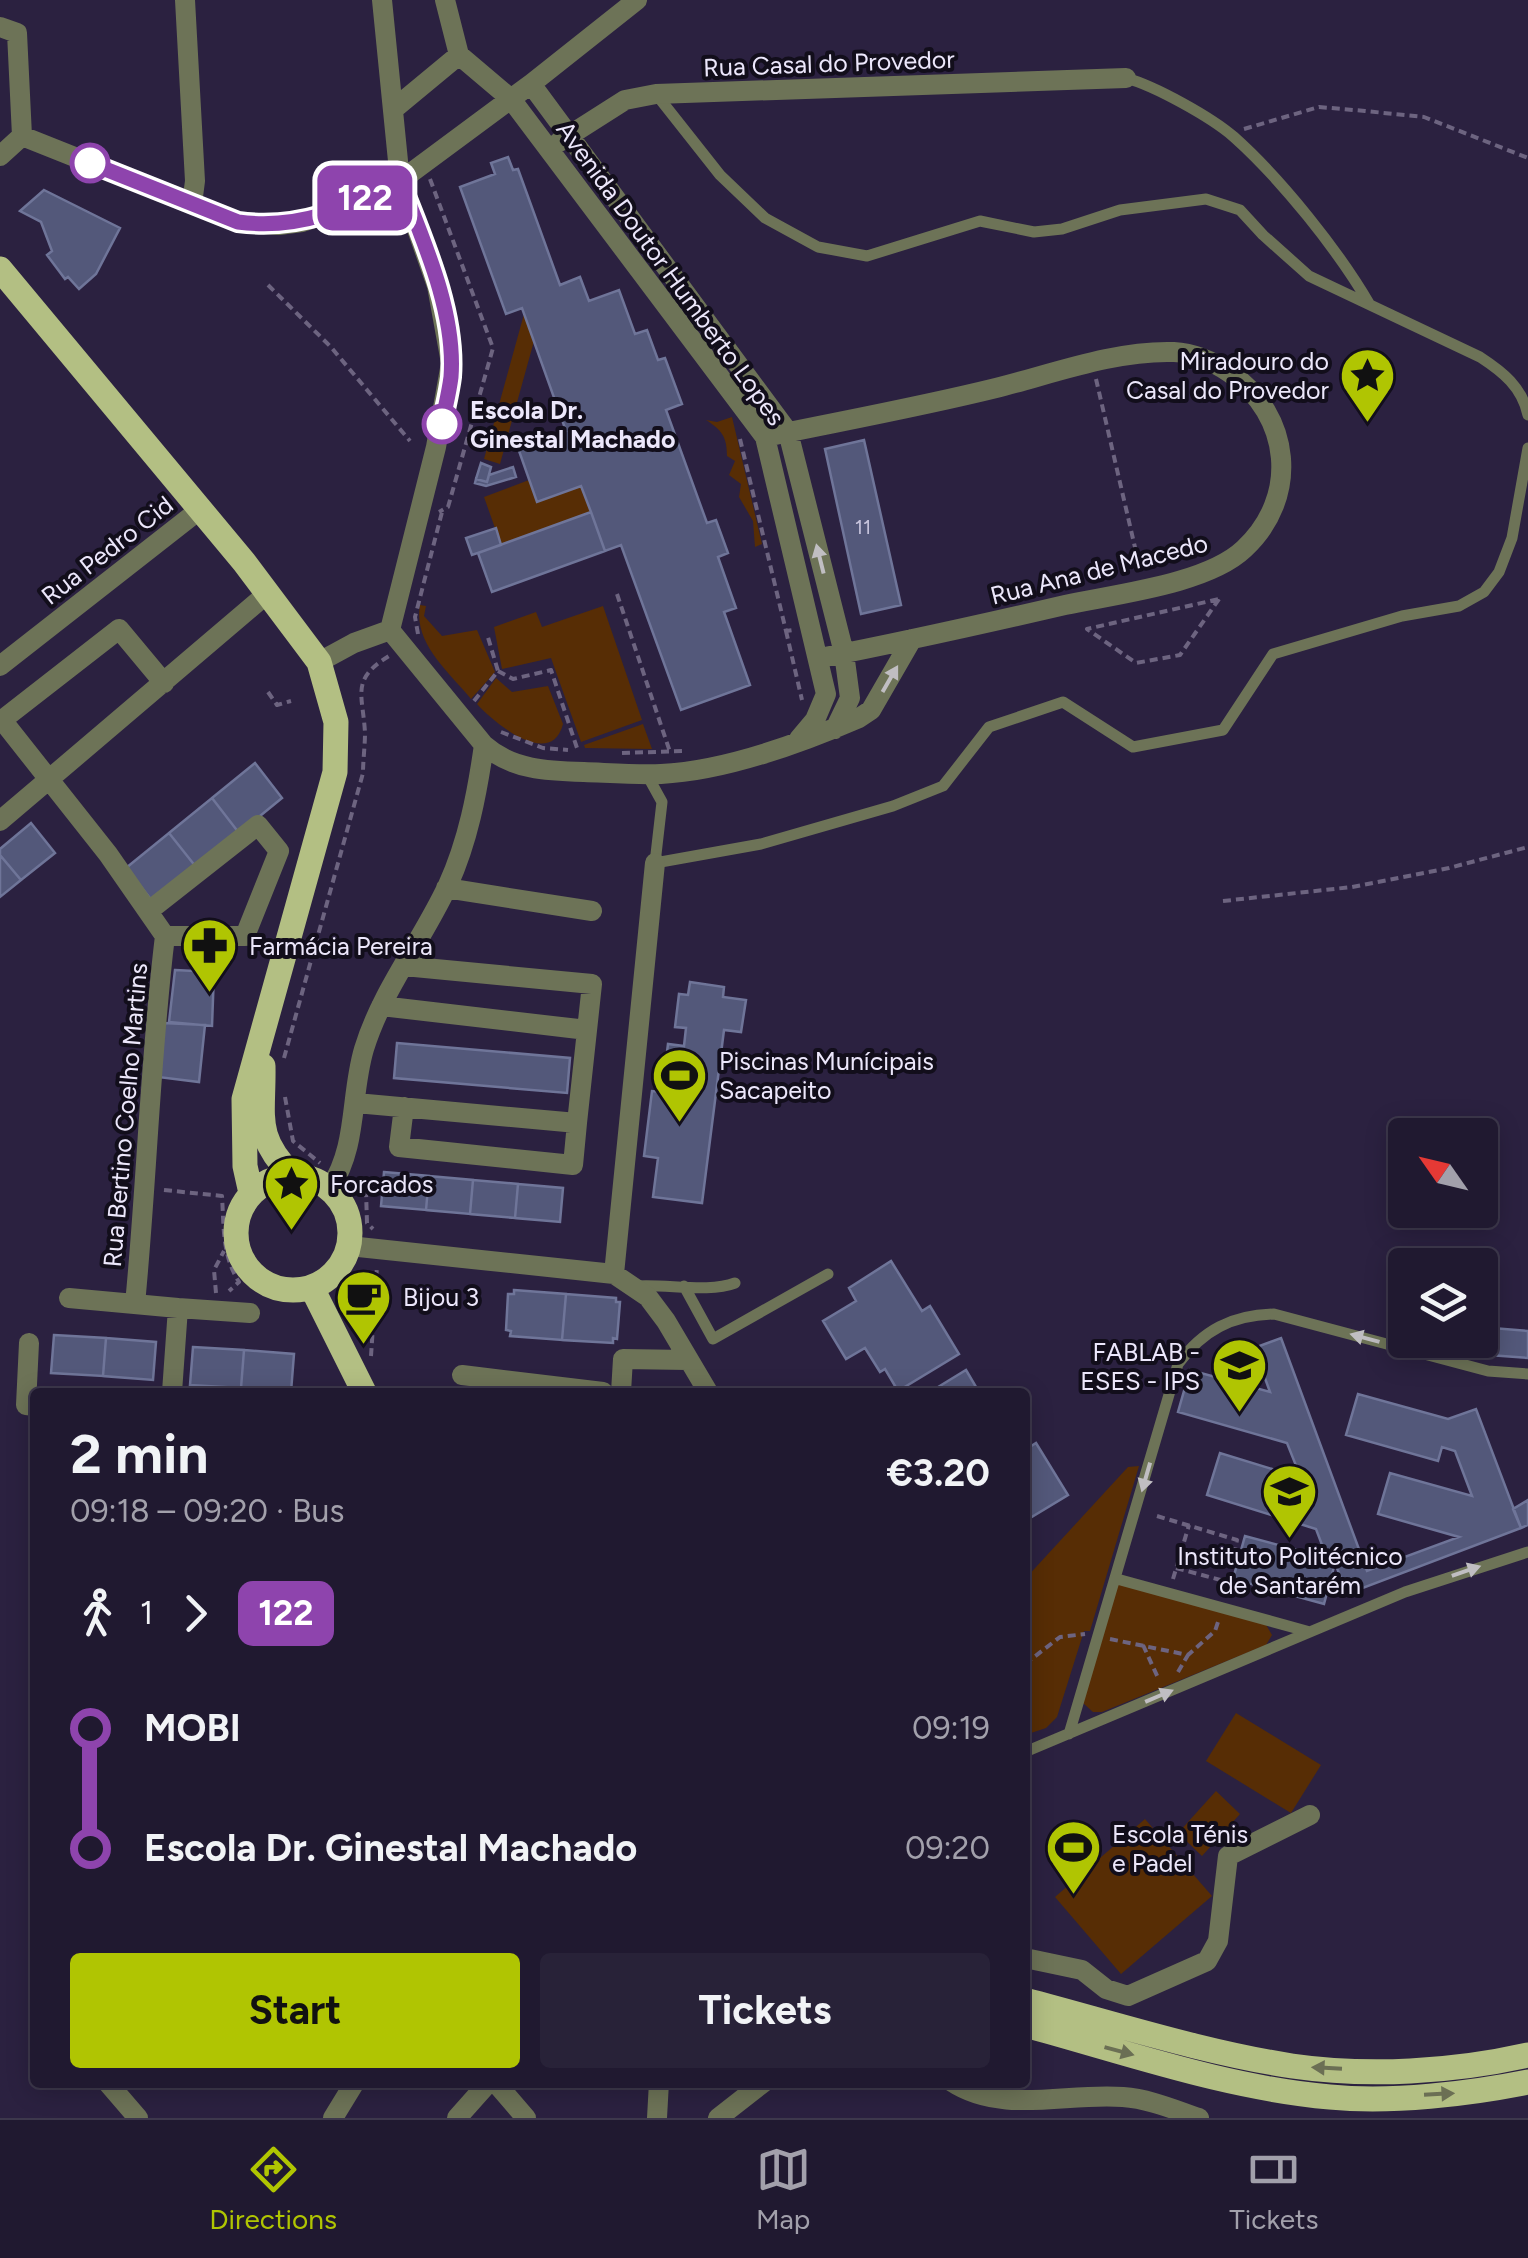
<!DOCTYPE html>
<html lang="en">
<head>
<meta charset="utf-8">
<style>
  :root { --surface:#201930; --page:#282238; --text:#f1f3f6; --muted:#a2a0ab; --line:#3d384c; --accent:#b0c502 }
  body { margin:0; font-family:Figtree,sans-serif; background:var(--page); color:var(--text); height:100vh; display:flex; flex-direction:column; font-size:38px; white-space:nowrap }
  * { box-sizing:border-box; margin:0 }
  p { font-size:32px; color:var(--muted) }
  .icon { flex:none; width:55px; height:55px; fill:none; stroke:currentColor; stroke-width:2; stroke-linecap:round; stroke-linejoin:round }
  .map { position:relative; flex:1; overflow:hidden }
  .side { position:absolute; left:30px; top:1388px; width:1000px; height:700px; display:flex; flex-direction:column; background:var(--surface); border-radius:10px; box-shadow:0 5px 25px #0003,0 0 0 2px var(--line) }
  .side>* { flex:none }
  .badge { padding:0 20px; border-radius:15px; font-size:35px; line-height:65px }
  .needle { width:65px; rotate:304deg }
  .tools { position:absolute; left:1388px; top:1118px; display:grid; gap:20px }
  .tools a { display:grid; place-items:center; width:110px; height:110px; border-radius:10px; background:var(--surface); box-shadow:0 5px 25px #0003,0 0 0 2px var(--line); font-size:50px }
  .map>.badge { position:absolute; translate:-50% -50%; box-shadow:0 0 0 5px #fff }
  .legs { display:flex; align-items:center; gap:15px; height:110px; padding:0 40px; font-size:32px }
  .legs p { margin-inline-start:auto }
  .headline { display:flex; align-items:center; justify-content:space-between; height:170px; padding:0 40px }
  h1 { font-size:55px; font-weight:700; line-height:75px }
  .cta { display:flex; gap:20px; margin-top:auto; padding:20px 40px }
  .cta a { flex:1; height:115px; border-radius:10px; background:var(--accent); color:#111; font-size:40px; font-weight:700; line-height:115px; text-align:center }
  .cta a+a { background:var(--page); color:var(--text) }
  ul { padding:0 40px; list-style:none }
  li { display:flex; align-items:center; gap:35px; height:120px; font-size:38px }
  li i { display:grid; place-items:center; width:15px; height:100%; margin:0 12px; background:currentColor }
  li i::after { content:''; width:25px; height:25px; margin:-12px; border:8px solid; border-radius:50%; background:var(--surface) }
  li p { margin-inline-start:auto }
  li:first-child i { background:linear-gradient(#0000 50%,currentColor 0) }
  li:last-child i { background:linear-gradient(currentColor 50%,#0000 0) }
  .dock { display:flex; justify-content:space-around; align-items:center; height:140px; border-top:2px solid var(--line); background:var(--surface); font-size:28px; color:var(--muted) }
  .dock a { display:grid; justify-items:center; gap:5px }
  .dock .on { color:var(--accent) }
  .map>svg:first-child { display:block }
  .green { fill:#572d05 }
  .building { fill:#53587a; stroke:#6f7599; stroke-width:2.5 }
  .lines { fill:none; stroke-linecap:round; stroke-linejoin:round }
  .path { stroke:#6d6480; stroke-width:4; stroke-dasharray:8 5; stroke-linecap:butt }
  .lane { stroke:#6d7357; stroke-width:11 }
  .street { stroke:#6d7357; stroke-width:20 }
  .primary { stroke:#b3bf83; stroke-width:25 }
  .oneway { fill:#c0bec2 }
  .oneway2 { fill:#6b6f54 }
  .line-1-casing { stroke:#fff; stroke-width:22 }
  .line-1 { stroke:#8e44ad; stroke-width:15 }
  .stop-1-dot { fill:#fff; stroke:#8e44ad; stroke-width:5 }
  .labels { text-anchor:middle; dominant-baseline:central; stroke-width:8; stroke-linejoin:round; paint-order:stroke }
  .number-label { font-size:20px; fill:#c6c3db }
  .street-label { font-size:25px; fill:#ece7fb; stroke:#120e1b }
  .poi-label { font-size:25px; fill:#ece7fb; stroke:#120e1b; text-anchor:start }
  .stop-label { font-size:25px; font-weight:bold; fill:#ece7fb; stroke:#120e1b; text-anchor:start }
</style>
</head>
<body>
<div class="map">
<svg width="1528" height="2118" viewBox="0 0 1528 2118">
  <rect width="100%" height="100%" fill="#2b2140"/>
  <path class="green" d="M 524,314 L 534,341 L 500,464 L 484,459 Z
    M 732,417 L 762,544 L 755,547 L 753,521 L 739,497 L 741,484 L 729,475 L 735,461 L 727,456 C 727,437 722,430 706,420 L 717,422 Z
    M 529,480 L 537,502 L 581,486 L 591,512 L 501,545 L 484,497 Z
    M 420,605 L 426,606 L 424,616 L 442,636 L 477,630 L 495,672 L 471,699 C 448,671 413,643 420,605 Z
    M 603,606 L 642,720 L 581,742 L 551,658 L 502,669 L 494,627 L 536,612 L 542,627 Z
    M 496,678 L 512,692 L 548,686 L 563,724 C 551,770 494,723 477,704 Z
    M 643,724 L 652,749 L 585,748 L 584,745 Z
    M 1139,1466 L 1090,1631 L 1084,1631 L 1057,1717 L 1046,1728 L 1025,1735 L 1025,1579 L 1128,1467 Z
    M 1118,1583 L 1265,1623 L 1272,1635 L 1266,1645 L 1102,1712 L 1093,1712 L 1083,1703 Z
    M 1236,1713 L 1321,1765 L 1291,1813 L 1206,1761 Z
    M 1216,1791 L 1240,1814 L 1202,1856 L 1178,1833 Z
    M 1145,1819 L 1212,1896 L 1121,1974 L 1055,1897 Z"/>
  <path class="building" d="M 508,157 L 513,170 L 518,169 L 560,285 L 580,277 L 589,301 L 619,290 L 635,334 L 647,330 L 658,360 L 665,358 L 682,404 L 666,410 L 707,523 L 716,520 L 728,553 L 718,557 L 736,608 L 724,612 L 750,685 L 681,710 L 621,545 L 492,592 L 478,553 L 591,512 L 581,486 L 537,502 L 518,448 L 566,431 L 522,308 L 506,314 L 460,187 L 495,174 L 491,163 Z
    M 44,190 L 120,228 L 96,274 L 79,289 L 68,277 L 65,279 L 47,255 L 52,251 L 41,222 L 20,211 Z
    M 864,440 L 901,605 L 861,614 L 825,449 Z
    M 481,463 L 491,467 L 487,482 L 476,479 Z
    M 513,467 L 516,477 L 486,486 L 475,483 L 476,479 L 487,482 L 489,475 Z
    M 591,512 L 605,551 L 492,592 L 478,553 Z
    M 496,528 L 501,545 L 472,555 L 466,538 Z
    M 255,763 L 282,798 L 239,833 L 212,798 Z
    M 212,798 L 239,833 L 196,867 L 169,833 Z
    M 31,823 L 55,853 L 21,880 L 0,855 L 0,849 Z
    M 169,833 L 196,867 L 153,902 L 126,868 Z
    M 0,855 L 21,880 L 0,897 Z
    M 175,970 L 214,972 L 212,1026 L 169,1022 Z
    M 690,982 L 724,987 L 723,997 L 746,1000 L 741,1032 L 724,1030 L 702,1203 L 653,1197 L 658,1158 L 644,1156 L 652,1091 L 662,1092 L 668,1044 L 684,1046 L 686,1028 L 675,1027 L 679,994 L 688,995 Z
    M 163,1023 L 205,1025 L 199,1082 L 158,1077 Z
    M 397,1043 L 570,1058 L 567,1093 L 394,1078 Z
    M 384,1172 L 429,1176 L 426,1210 L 381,1206 Z
    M 429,1176 L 473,1180 L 470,1214 L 426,1210 Z
    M 473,1180 L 518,1184 L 515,1218 L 470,1214 Z
    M 518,1184 L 563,1188 L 560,1222 L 515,1218 Z
    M 891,1261 L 922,1311 L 930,1306 L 959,1354 L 898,1391 L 885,1369 L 880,1372 L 865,1348 L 846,1359 L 823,1321 L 856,1301 L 849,1288 Z
    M 514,1290 L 566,1294 L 562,1340 L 510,1336 L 511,1331 L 506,1330 L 508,1294 L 514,1294 Z
    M 566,1294 L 616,1298 L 616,1302 L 620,1302 L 617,1339 L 613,1338 L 613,1343 L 562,1340 Z
    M 1480,1327 L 1528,1331 L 1528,1358 L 1448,1352 L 1449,1340 L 1480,1340 Z
    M 54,1335 L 106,1338 L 103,1376 L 51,1373 Z
    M 106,1338 L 156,1342 L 153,1380 L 103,1376 Z
    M 1281,1338 L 1367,1571 L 1459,1537 L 1378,1514 L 1390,1473 L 1472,1496 L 1455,1451 L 1442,1447 L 1438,1461 L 1346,1435 L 1358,1394 L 1448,1419 L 1476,1409 L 1521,1528 L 1347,1594 L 1335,1563 L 1324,1604 L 1233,1579 L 1245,1536 L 1327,1558 L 1316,1529 L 1207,1495 L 1220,1453 L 1301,1478 L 1287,1443 L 1178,1412 L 1190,1370 L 1270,1392 L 1254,1348 Z
    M 193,1347 L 244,1350 L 241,1388 L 190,1385 Z
    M 244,1350 L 294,1354 L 291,1392 L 241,1388 Z
    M 966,1370 L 979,1392 L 930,1392 Z
    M 1036,1443 L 1068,1495 L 1025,1521 L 1025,1450 Z
    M 1528,1500 L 1528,1525 L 1521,1528 L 1513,1509 Z"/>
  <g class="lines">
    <path class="path" d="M 1244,129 L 1319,107 L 1365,111 L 1424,117 L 1528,158
      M 430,179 L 493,348 L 448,507 L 439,512
      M 268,285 L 330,346 L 410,441
      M 1096,379 L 1140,569
      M 740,439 L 786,631 L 793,630
      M 617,594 L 670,752
      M 1219,599 L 1180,655 L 1136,663 L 1087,629 Z
      M 786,631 L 802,700
      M 418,634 L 415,617 L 442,512
      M 498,671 L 513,679 L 551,670 L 578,751
      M 268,692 L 277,705 L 291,701
      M 474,701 L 498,671 L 487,634
      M 501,732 L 543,748 L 568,750
      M 622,753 L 683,751
      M 1223,901 L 1352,887 L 1449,868 L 1528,847
      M 284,1058 L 363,773 C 363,760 365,746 365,733 C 363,694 350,680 389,656
      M 285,1097 L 293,1141 L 320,1163
      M 356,1180 L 366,1191 L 367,1223 L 373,1229
      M 164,1190 L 222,1196 C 224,1228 222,1255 239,1282 L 229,1291
      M 216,1293 L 214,1270 L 224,1251
      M 371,1356 L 377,1266
      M 1157,1516 L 1237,1540 L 1226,1594
      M 1176,1568 L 1228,1582
      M 1173,1579 L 1189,1525
      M 1110,1639 L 1188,1655 L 1215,1631 L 1218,1622
      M 1143,1645 L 1159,1680
      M 1025,1664 L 1060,1637 L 1085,1634
      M 1178,1672 L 1188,1655"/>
    <path class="lane" d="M 1126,78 C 1155,86 1211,117 1234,137 C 1281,179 1338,250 1370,305
      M 656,94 L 720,175 L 765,218 L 818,247 L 867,256 L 980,221 L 1034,232 L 1062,229 L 1120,210 L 1206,199 L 1240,210 L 1263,235 L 1309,276 L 1480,357 C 1503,372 1522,387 1528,415
      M 646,773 L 662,802 L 655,863 L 761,844 L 893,806 L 943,786 L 989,727 L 1063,702 L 1133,747 L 1223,730 L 1273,654 L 1402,616 L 1459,606 L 1484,592 L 1499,572 L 1512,538 L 1528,448
      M 637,1286 C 668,1284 709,1293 735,1283
      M 684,1286 L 713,1339 L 828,1274
      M 1117,1579 L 1310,1632
      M 1069,1734 L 1178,1364 C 1203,1330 1232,1315 1274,1314 L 1488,1371 L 1528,1374
      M 1025,1752 L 1405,1592 L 1528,1552"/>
    <path class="street" d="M 185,0 L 195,181 L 192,204
      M 445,0 L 459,55 L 511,99 L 765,437 L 826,694 L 815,720 L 799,739
      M 0,27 L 17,33 L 22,136
      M 531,84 L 788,432 L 844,653 L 850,698 L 835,729
      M 395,108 L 459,55
      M 559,142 L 625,100 L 656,94 L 1126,78
      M 0,156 L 22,136 L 238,222 L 279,225 L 302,222 L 348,207 L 400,181 L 531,84 L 637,0
      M 765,437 C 842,421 919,407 996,388 C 1052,374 1115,350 1174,352 C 1194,353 1214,362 1230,373 C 1291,415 1300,497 1244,549 C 1207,584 1116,594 1065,605 C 983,624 902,642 820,658
      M 390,630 L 484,745 C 512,770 548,771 584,772 C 610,773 636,775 661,774 C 724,771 801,743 859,718 L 871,710 L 912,639
      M 319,662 L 354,643 L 390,630 L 436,447 L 451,363 L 437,286 L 400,181 L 382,0
      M 0,666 L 198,511
      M 0,821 L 268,593
      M 446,888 L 592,911
      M 150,910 L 258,825 L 279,851 L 245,936 L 165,936
      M 381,1006 L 587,1030
      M 356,1103 L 577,1123 L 592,984 L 404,966
      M 404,1107 L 399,1147 L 573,1165 L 577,1123
      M 330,1188 C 358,1146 350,1096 364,1049 C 382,990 422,941 448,885 C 468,841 477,794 484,745
      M 349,1246 L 614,1274 L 648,1297 L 666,1321 L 708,1392
      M 614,1274 L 655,863
      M 69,1298 L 178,1308 L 172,1392
      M 135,1304 C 147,1181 150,1058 165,936 L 108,854 L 2,720 L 119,629 L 164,683
      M 178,1308 L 250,1313
      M 29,1343 L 26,1405 L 35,1406
      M 462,1375 L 603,1392
      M 621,1392 L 623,1359 L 687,1360
      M 1025,1958 L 1082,1970 L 1106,1989 L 1128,1996 L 1207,1961 L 1218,1941 L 1228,1856 L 1310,1815
      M 107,2082 L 138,2118
      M 495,2082 L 526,2118
      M 952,2082 C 1002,2115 1068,2092 1123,2097 C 1150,2099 1175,2110 1199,2118
      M 333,2118 L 355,2082
      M 457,2118 L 489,2082
      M 657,2118 L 659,2082
      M 718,2118 L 764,2082"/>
    <path class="primary" d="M 0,269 L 244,562 L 319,662 L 336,722 L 335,772 L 244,1099 L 245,1166 L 251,1193
      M 263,1066 C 264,1116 253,1136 292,1175
      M236 1233a57 57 0 1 1 114 0a57 57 0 1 1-114 0Z
      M 312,1288 L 364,1392
      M 1025,2000 C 1113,2023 1202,2052 1292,2066 C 1368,2077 1453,2072 1528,2055
      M 1025,2025 C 1125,2052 1226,2088 1330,2097 C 1392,2103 1468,2094 1528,2082"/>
  </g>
  <defs><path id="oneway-solid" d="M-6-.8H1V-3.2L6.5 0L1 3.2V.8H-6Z" transform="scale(2.5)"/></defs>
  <g class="oneway">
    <use href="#oneway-solid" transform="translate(820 559) rotate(-104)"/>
    <use href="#oneway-solid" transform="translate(890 679) rotate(-60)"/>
    <use href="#oneway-solid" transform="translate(1365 1338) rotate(-165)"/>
    <use href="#oneway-solid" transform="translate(1146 1477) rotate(106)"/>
    <use href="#oneway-solid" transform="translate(1466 1571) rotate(-19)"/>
    <use href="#oneway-solid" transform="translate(1159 1696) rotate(-23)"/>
  </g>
  <g class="oneway2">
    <use href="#oneway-solid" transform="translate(1119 2051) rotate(15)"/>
    <use href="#oneway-solid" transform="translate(1327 2068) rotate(-177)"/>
    <use href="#oneway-solid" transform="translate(1439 2094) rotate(-3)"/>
  </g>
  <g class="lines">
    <defs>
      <path id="line-1" d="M 90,163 L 238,222 C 301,230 345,209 400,181 C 423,240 456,312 451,377 C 449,393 445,408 442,424"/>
    </defs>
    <use href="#line-1" class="line-1-casing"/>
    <use href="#line-1" class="line-1"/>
  </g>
  <defs>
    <symbol id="sight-pin" viewBox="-11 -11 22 30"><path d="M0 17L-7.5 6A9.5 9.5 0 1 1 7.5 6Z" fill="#b0c502" stroke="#120e1b"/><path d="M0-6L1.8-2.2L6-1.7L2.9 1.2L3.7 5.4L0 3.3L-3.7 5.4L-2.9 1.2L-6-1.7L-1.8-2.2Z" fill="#111"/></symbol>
    <symbol id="pharmacy-pin" viewBox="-11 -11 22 30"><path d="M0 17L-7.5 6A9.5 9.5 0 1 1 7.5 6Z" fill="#b0c502" stroke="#120e1b"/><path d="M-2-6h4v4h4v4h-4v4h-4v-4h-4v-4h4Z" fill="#111"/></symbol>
    <symbol id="stadium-pin" viewBox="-11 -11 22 30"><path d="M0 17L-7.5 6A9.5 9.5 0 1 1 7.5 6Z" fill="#b0c502" stroke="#120e1b"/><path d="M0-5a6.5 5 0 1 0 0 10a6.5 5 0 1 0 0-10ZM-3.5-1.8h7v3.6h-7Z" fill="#111"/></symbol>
    <symbol id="cafe-pin" viewBox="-11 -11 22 30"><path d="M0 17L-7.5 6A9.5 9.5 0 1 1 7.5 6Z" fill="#b0c502" stroke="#120e1b"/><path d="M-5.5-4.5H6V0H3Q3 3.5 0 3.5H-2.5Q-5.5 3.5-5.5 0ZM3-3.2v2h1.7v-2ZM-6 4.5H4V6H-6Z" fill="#111"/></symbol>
    <symbol id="university-pin" viewBox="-11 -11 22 30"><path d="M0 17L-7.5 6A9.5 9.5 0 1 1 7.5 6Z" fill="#b0c502" stroke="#120e1b"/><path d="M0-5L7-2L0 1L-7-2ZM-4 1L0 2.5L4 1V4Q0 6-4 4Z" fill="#111"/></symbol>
  </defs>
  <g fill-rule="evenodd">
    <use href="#sight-pin" x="1336" y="344" width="63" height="86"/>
    <use href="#pharmacy-pin" x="178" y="914" width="63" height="86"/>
    <use href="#stadium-pin" x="648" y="1044" width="63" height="86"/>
    <use href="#sight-pin" x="260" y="1152" width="63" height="86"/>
    <use href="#cafe-pin" x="332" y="1266" width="63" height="86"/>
    <use href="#university-pin" x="1208" y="1334" width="63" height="86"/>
    <use href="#university-pin" x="1258" y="1460" width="63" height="86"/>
    <use href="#stadium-pin" x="1042" y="1816" width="63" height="86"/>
  </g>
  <g class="stop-1-dot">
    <circle cx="90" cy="163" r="18"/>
    <circle cx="442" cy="424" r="18"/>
  </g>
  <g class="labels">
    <g class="number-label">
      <text x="863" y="527">11</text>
    </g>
    <g class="street-label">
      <text transform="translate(829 63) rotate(-2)">Rua Casal do Provedor</text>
      <text transform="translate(671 273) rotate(54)">Avenida Doutor Humberto Lopes</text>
      <text transform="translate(107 550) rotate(-38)">Rua Pedro Cid</text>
      <text transform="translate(1099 569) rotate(-14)">Rua Ana de Macedo</text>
      <text transform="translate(125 1115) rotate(-85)">Rua Bertino Coelho Martins</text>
    </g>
    <g class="poi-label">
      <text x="1329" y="361" text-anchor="end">Miradouro do<tspan x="1329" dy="29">Casal do Provedor</tspan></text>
      <text x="249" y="946">Farmácia Pereira</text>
      <text x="719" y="1061">Piscinas Munícipais<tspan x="719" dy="29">Sacapeito</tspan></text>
      <text x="330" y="1184">Forcados</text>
      <text x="403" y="1297">Bijou 3</text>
      <text x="1200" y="1352" text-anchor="end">FABLAB -<tspan x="1200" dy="29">ESES - IPS</tspan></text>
      <text x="1290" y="1556" text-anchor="middle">Instituto Politécnico<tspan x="1290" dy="29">de Santarém</tspan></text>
      <text x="1112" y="1834">Escola Ténis<tspan x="1112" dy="29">e Padel</tspan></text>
    </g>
    <g class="stop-label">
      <text x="470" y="410">Escola Dr.<tspan x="470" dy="29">Ginestal Machado</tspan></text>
    </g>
  </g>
</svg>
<div class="tools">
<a><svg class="needle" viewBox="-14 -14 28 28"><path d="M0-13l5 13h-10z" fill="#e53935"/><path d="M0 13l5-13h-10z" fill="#a2a0ab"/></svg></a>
<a><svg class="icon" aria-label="layers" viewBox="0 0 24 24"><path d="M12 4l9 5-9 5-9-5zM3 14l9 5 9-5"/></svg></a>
</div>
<b class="badge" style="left:365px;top:198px;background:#8e44ad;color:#fff">122</b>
<section class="side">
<div class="headline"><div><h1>2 min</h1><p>09:18 – 09:20 · Bus</p></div><b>€3.20</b></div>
<div class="legs"><svg class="icon" aria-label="walk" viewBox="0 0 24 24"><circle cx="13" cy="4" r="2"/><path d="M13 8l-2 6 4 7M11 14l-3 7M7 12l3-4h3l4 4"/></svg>1<svg class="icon" aria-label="forward" viewBox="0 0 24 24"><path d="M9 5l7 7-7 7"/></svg><b class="badge" style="background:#8e44ad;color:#fff">122</b></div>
<ul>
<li><i style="color:#8e44ad"></i><b>MOBI</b><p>09:19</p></li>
<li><i style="color:#8e44ad"></i><b>Escola Dr. Ginestal Machado</b><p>09:20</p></li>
</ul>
<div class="cta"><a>Start</a><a>Tickets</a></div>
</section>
</div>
<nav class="dock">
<a class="on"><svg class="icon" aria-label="directions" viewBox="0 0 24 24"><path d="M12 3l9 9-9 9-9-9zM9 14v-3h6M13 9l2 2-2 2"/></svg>Directions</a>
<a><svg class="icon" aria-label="map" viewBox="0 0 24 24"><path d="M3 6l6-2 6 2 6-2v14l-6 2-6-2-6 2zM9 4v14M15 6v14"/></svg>Map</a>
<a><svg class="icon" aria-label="tickets" viewBox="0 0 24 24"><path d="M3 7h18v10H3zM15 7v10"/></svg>Tickets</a>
</nav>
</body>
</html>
